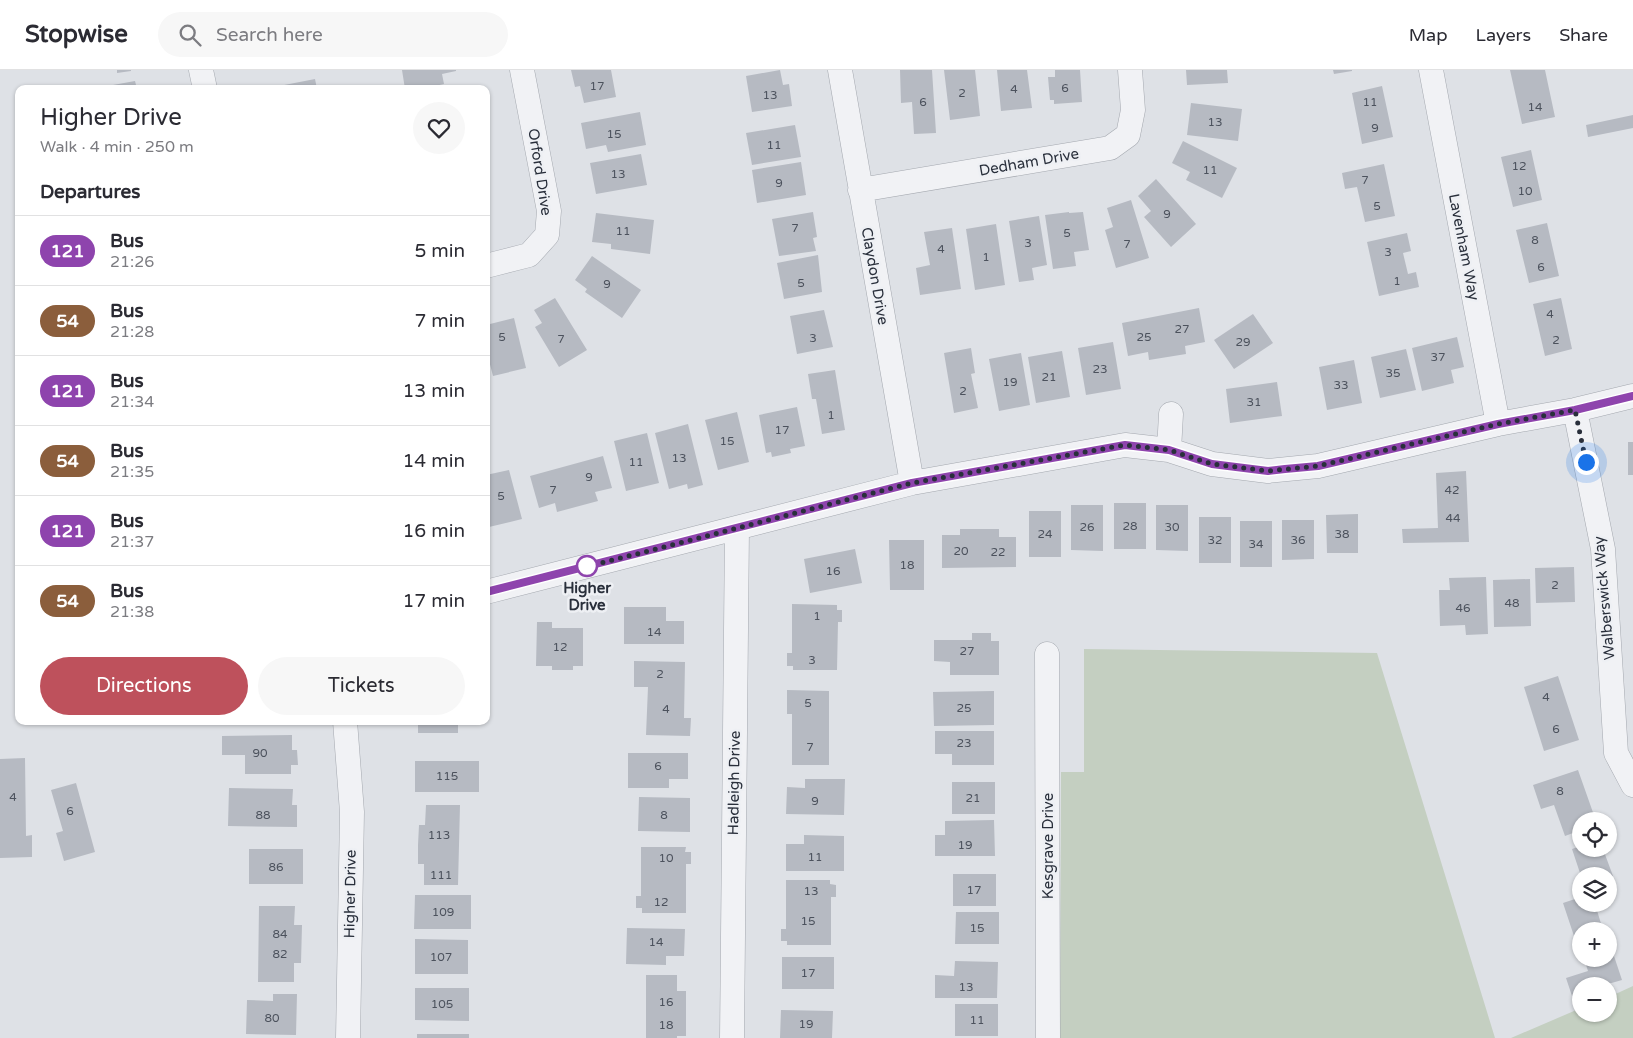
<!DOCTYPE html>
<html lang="en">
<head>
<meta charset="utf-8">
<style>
  :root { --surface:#fff; --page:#f7f7f7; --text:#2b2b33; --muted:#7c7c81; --line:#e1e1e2; --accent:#be515c }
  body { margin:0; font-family:"Varela Round",sans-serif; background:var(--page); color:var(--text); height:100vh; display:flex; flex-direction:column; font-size:19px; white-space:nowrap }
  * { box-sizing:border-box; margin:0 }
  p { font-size:16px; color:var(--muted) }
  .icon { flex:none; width:28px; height:28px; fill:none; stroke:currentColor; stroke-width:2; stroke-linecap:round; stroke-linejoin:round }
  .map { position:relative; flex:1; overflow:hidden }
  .panel { position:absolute; left:15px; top:15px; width:475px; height:640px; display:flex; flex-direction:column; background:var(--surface); border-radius:10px; box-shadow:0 1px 4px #0004 }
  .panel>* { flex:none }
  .badge { padding:0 10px; border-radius:16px; font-size:18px; line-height:32px }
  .controls { position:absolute; left:1572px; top:742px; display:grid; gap:10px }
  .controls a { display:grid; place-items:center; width:45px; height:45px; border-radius:50%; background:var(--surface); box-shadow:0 1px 4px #0004; font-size:25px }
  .you { position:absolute; width:25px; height:25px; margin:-12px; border:4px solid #fff; border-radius:50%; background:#1a73e8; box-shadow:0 0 0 8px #1a73e833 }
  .map>.badge { position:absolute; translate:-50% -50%; box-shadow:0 0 0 2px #fff }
  h2 { padding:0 25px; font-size:19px; line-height:45px }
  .round { display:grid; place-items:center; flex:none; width:52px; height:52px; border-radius:26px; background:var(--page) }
  .headline { display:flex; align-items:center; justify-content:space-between; height:85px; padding:0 25px }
  h1 { font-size:24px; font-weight:600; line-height:38px }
  .cta { display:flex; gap:10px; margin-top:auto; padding:10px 25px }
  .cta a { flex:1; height:58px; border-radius:30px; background:var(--accent); color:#fff; font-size:20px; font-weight:600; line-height:58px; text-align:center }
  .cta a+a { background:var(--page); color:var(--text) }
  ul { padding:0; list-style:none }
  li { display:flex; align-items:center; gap:15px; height:70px; padding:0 25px; border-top:1px solid var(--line) }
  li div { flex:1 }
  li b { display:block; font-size:19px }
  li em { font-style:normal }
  li .badge { min-width:55px; font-weight:700; text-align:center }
  header { display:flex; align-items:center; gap:30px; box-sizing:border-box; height:70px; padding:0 25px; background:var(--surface); border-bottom:1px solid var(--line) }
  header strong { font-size:24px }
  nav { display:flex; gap:28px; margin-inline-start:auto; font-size:18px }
  .search { width:350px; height:45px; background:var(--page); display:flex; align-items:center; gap:12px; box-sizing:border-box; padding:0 18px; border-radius:28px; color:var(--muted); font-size:19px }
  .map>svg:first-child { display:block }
  .green { fill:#c4cfc1 }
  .building { fill:#b6bac2 }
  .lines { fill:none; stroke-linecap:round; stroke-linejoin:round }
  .minor-casing { stroke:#a4a8af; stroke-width:25 }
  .minor { stroke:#f1f2f5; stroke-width:24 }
  .line-casing { stroke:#fff; stroke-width:11 }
  .line { stroke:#8e44ad; stroke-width:8 }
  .walk { stroke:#292f3b; stroke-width:5; stroke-dasharray:0 9 }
  .stop-dot { fill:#fff; stroke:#8e44ad; stroke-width:2.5 }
  .labels { text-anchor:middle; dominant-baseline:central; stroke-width:5; stroke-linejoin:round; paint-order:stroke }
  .number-label { font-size:12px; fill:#4c525d }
  .street-label { font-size:15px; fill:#292f3b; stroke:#eef0f4 }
  .stop-label { font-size:15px; font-weight:bold; fill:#292f3b; stroke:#eef0f4 }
</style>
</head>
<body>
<header>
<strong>Stopwise</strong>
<div class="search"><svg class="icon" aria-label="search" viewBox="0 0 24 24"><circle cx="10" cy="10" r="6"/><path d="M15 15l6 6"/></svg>Search here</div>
<nav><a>Map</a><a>Layers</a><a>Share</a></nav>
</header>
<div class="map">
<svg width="1633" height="968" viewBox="0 0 1633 968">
  <rect width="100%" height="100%" fill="#dee1e6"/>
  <path class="green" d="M 1084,579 L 1377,583 L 1495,968 L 1060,968 L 1061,702 L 1084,702 Z
    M 1633,916 L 1633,968 L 1511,968 L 1581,938 L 1581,944 L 1609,944 L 1609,927 Z"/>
  <path class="building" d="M 117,0 L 131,0 L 131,1 L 117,3 Z
    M 402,0 L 456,0 L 456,1 L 442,4 L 444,14 L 421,19 L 405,19 Z
    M 571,0 L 611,0 L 616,27 L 584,33 L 580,16 L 575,17 Z
    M 780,0 L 783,15 L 789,14 L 792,36 L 752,42 L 746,6 Z
    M 900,0 L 932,0 L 936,63 L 914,64 L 912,32 L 901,33 Z
    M 944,0 L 975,0 L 980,46 L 950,50 Z
    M 997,0 L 1027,0 L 1032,38 L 1001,41 Z
    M 1055,0 L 1080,0 L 1082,32 L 1054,34 L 1054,30 L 1050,30 L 1048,7 L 1055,7 Z
    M 1186,0 L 1227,0 L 1228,13 L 1187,15 Z
    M 1333,0 L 1352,0 L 1352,1 L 1334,4 Z
    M 1510,0 L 1545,0 L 1555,47 L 1522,54 Z
    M 315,9 L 317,19 L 269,19 L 269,18 Z
    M 135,11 L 137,19 L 102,19 L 102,17 Z
    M 1382,16 L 1393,67 L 1362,74 L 1352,23 Z
    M 1191,33 L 1242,39 L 1238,71 L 1187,65 Z
    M 640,42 L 646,75 L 608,82 L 606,75 L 586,79 L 581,53 Z
    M 1633,45 L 1633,58 L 1588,67 L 1586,55 Z
    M 795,55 L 801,87 L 752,95 L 746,63 Z
    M 1183,71 L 1237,98 L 1222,128 L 1186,110 L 1190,102 L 1172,93 Z
    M 1531,80 L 1542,130 L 1513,137 L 1501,87 Z
    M 641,84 L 647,115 L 596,124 L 590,93 Z
    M 801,92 L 806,125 L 757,133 L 752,100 Z
    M 1384,94 L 1395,146 L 1365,152 L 1357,117 L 1345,119 L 1342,103 Z
    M 1156,109 L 1196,154 L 1171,177 L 1144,147 L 1151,141 L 1138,126 Z
    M 1131,130 L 1149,188 L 1116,198 L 1105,160 L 1113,157 L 1107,138 Z
    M 813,142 L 817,167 L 813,168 L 816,181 L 779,186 L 772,149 Z
    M 1069,142 L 1069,143 L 1083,142 L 1089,180 L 1074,182 L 1076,196 L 1053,199 L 1045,145 Z
    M 596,143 L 654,150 L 650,184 L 611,179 L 611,174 L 592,172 Z
    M 1039,146 L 1047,195 L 1032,198 L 1034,210 L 1019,212 L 1009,151 Z
    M 1547,153 L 1559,206 L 1529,213 L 1516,160 Z
    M 996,154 L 1005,215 L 975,220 L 966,159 Z
    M 952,158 L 961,219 L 920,225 L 916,198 L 930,195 L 924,162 Z
    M 1407,163 L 1411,181 L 1403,183 L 1408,204 L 1416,202 L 1419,217 L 1379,226 L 1367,172 Z
    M 818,185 L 822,222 L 784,229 L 777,193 Z
    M 592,186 L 641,220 L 622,248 L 585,222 L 587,219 L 575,210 Z
    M 555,228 L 587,280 L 559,297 L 535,257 L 542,253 L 534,240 Z
    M 1561,228 L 1572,279 L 1545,286 L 1533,234 Z
    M 1199,238 L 1205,272 L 1185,276 L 1186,284 L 1149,290 L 1148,282 L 1128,286 L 1122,253 Z
    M 824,240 L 833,277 L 797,284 L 790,246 Z
    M 1253,244 L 1273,273 L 1234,299 L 1214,270 Z
    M 514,248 L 526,298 L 493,306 L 486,279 L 486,255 Z
    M 1457,267 L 1464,297 L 1451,300 L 1454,313 L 1422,321 L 1412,278 Z
    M 1113,272 L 1121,319 L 1086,325 L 1078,278 Z
    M 971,278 L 975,303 L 971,304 L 978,338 L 954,343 L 944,283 Z
    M 1406,279 L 1416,320 L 1380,328 L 1371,287 Z
    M 1062,281 L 1070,327 L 1036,333 L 1028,287 Z
    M 1021,283 L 1030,335 L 999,341 L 989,289 Z
    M 1354,290 L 1362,333 L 1327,340 L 1319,297 Z
    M 835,300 L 845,360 L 822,364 L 816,329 L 812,329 L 808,304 Z
    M 1277,312 L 1282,346 L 1230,353 L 1226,319 Z
    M 797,337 L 805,376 L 790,379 L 791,383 L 772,387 L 771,382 L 766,383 L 759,345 Z
    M 737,342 L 749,392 L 718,400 L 705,350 Z
    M 688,354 L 703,415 L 688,419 L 687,414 L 669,419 L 655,363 Z
    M 647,363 L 659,413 L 626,421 L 614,371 Z
    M 1628,372 L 1633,372 L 1633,405 L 1628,405 Z
    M 603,386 L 612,418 L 595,422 L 598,431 L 557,442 L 555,433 L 539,438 L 530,406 Z
    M 509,400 L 522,449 L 489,457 L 486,446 L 486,405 Z
    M 1466,401 L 1469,472 L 1403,473 L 1402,459 L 1438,458 L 1436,403 Z
    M 1114,433 L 1146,433 L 1146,479 L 1114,479 Z
    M 1071,435 L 1103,435 L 1103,481 L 1071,480 Z
    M 1156,435 L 1188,435 L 1188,481 L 1156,480 Z
    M 1029,441 L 1061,441 L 1061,487 L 1029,487 Z
    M 1358,444 L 1358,483 L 1327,483 L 1326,445 Z
    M 1199,447 L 1231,447 L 1231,493 L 1199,493 Z
    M 1282,450 L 1314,450 L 1314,489 L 1282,490 Z
    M 1240,451 L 1272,451 L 1272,497 L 1240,497 Z
    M 960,459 L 999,459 L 999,467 L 1016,467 L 1016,497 L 942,498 L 942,465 L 960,465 Z
    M 889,470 L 924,470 L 924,520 L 890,520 Z
    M 855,479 L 862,513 L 810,523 L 804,489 Z
    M 1574,497 L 1575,532 L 1536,533 L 1535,498 Z
    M 1486,507 L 1488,564 L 1466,565 L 1465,555 L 1440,556 L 1439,520 L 1450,520 L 1449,508 Z
    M 1530,509 L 1531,556 L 1494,557 L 1493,510 Z
    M 792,534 L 837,535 L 837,540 L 842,540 L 842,552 L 838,552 L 837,600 L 793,600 L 793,596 L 787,596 L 787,583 L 792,583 Z
    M 624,537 L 666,537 L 666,551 L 684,551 L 684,574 L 624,574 Z
    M 537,552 L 552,552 L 552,558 L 583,558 L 583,596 L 573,596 L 573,600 L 552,600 L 552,596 L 536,596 Z
    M 972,563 L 991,563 L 991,571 L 999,571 L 999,605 L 950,605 L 950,592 L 934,591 L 934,570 L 972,570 Z
    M 634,591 L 685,592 L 684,648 L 691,648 L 690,666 L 646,665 L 648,617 L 634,617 Z
    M 1558,606 L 1579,670 L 1544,681 L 1524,617 Z
    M 787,620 L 829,621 L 829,695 L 792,695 L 792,644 L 787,644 Z
    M 994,621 L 994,655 L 934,656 L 933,622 Z
    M 418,651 L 458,651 L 458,663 L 418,663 Z
    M 935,661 L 994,661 L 994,695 L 952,695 L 952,684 L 935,684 Z
    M 292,665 L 292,680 L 297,680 L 298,695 L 291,695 L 291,704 L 245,704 L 245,685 L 222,685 L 222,666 Z
    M 628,683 L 688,683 L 688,709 L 669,709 L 669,718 L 628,718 Z
    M 25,688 L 26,766 L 32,765 L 32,787 L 0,788 L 0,689 Z
    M 415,691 L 479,691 L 479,722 L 415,722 Z
    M 1578,700 L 1596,751 L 1581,751 L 1581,760 L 1565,766 L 1554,735 L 1541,739 L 1533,715 Z
    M 805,709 L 845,709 L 844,745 L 786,744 L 787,717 L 805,718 Z
    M 952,712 L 995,712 L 995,744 L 952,744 Z
    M 76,713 L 95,782 L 64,791 L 56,763 L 63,761 L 51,720 Z
    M 229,718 L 293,719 L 292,735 L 297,735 L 297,757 L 228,756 Z
    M 639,727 L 690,728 L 690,762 L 638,761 Z
    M 426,735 L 460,735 L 458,815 L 424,815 L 424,794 L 418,794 L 418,775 L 419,755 L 425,755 Z
    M 994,750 L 995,786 L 935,786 L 935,765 L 945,765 L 945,751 Z
    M 804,765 L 844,766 L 844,801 L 786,801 L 786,774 L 804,774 Z
    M 1581,776 L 1581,779 L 1603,779 L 1613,806 L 1609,808 L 1609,806 L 1581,806 L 1572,779 Z
    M 641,777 L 686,777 L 685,782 L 691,782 L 691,794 L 686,794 L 686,843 L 642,843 L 642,838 L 636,838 L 636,826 L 641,826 Z
    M 249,779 L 303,779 L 303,814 L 249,814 Z
    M 953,804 L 996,804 L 996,836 L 953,836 Z
    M 786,810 L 830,810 L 830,814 L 836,815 L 836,827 L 831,827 L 831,875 L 787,875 L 787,871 L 781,871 L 781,859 L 786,859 Z
    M 415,825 L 471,825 L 471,859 L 414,859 Z
    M 1581,827 L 1581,834 L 1595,834 L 1603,860 L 1598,861 L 1581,861 L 1581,867 L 1575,869 L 1563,833 Z
    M 259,836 L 295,836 L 294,855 L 302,855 L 301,893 L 294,893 L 294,912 L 258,912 Z
    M 956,842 L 999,842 L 999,874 L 955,874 Z
    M 627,858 L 685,859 L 684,886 L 666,886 L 666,895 L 626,894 Z
    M 415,869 L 468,870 L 468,904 L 415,904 Z
    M 1609,874 L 1610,874 L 1622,910 L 1601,916 L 1581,916 L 1581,923 L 1572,926 L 1566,908 L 1588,901 L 1584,889 L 1609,889 Z
    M 782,887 L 834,887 L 834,919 L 782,919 Z
    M 955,891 L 998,892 L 997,928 L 935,928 L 935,905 L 954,906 Z
    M 646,905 L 677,905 L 677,921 L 686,921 L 686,966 L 677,966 L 677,968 L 646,968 Z
    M 415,918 L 469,918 L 469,951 L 415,950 Z
    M 273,924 L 297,924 L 296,965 L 246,964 L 247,930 L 273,931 Z
    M 955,934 L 998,934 L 998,966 L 955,966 Z
    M 781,940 L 833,941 L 832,968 L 780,968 Z
    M 417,964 L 469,964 L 469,968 L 417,968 Z"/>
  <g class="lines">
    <defs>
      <path id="minor" d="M 201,0 L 205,19
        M 840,0 L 912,413
        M 1431,0 L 1498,354
        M 860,120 L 1110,78 L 1128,65 L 1133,40 L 1130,0
        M 486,196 L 529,185 L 547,165 L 549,141 L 522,0
        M 1575,340 L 1603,479 L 1616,683 L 1633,715
        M 1169,380 L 1171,344
        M 486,522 L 912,413 L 1125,375 L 1169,380 L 1212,394 L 1268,401 L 1318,396 L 1498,354 L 1575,340 L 1633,326
        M 1047,584 L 1048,968
        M 345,651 L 352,742 L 348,968
        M 732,968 L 737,458"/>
    </defs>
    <use href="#minor" class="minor-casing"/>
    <use href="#minor" class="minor"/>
  </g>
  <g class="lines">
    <defs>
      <path id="line" d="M 486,522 L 912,413 L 1125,375 L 1169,380 L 1212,394 L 1268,401 L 1285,399 L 1318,396 L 1498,354 L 1575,340 L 1633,326"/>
    </defs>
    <use href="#line" class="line-casing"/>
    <use href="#line" class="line"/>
    <path class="walk" d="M 587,496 L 582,498 L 912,413 L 1125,375 L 1169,380 L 1212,394 L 1268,401 L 1318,396 L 1498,354 L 1575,340 L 1586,392"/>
  </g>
  <circle class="stop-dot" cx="587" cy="496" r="10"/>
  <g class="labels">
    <g class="number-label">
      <text x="597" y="16">17</text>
      <text x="1065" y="18">6</text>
      <text x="1014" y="19">4</text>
      <text x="962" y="23">2</text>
      <text x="770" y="25">13</text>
      <text x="923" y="32">6</text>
      <text x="1370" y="32">11</text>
      <text x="1535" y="37">14</text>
      <text x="1215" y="52">13</text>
      <text x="1375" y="58">9</text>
      <text x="614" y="64">15</text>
      <text x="774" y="75">11</text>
      <text x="1519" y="96">12</text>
      <text x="1210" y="100">11</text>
      <text x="618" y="104">13</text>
      <text x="1365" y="110">7</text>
      <text x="779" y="113">9</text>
      <text x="1525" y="121">10</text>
      <text x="1377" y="136">5</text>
      <text x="1167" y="144">9</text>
      <text x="795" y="158">7</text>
      <text x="623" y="161">11</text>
      <text x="1067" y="163">5</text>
      <text x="1535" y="170">8</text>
      <text x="1028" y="173">3</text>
      <text x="1127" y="174">7</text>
      <text x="941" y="179">4</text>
      <text x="1388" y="182">3</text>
      <text x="986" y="187">1</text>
      <text x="1541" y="197">6</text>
      <text x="1397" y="211">1</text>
      <text x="801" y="213">5</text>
      <text x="607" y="214">9</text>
      <text x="1550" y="244">4</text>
      <text x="1182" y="259">27</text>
      <text x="502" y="267">5</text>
      <text x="1144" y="267">25</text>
      <text x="813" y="268">3</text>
      <text x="561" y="269">7</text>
      <text x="1556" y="270">2</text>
      <text x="1243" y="272">29</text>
      <text x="1438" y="287">37</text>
      <text x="1100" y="299">23</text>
      <text x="1393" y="303">35</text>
      <text x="1049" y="307">21</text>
      <text x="1010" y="312">19</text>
      <text x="1341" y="315">33</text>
      <text x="963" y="321">2</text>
      <text x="1254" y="332">31</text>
      <text x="831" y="345">1</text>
      <text x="782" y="360">17</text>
      <text x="727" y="371">15</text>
      <text x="679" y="388">13</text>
      <text x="636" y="392">11</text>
      <text x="589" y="407">9</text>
      <text x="553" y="420">7</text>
      <text x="1452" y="420">42</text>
      <text x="501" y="426">5</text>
      <text x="1453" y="448">44</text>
      <text x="1130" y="456">28</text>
      <text x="1087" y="457">26</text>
      <text x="1172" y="457">30</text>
      <text x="1045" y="464">24</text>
      <text x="1342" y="464">38</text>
      <text x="1215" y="470">32</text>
      <text x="1298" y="470">36</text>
      <text x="1256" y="474">34</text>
      <text x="961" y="481">20</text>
      <text x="998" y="482">22</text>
      <text x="907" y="495">18</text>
      <text x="833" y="501">16</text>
      <text x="1555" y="515">2</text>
      <text x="1512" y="533">48</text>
      <text x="1463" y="538">46</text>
      <text x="817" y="546">1</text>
      <text x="654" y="562">14</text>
      <text x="560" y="577">12</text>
      <text x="967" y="581">27</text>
      <text x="812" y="590">3</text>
      <text x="660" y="604">2</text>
      <text x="1546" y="627">4</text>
      <text x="808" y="633">5</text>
      <text x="964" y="638">25</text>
      <text x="666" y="639">4</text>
      <text x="1556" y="659">6</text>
      <text x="964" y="673">23</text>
      <text x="810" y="677">7</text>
      <text x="260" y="683">90</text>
      <text x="658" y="696">6</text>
      <text x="447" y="706">115</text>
      <text x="1560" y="721">8</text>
      <text x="13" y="727">4</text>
      <text x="973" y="728">21</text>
      <text x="815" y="731">9</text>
      <text x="70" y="741">6</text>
      <text x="263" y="745">88</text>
      <text x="664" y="745">8</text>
      <text x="439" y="765">113</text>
      <text x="965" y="775">19</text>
      <text x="815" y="787">11</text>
      <text x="666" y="788">10</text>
      <text x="276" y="797">86</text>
      <text x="441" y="805">111</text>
      <text x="974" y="820">17</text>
      <text x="811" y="821">13</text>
      <text x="661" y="832">12</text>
      <text x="443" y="842">109</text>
      <text x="808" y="851">15</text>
      <text x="977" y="858">15</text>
      <text x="280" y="864">84</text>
      <text x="656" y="872">14</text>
      <text x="280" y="884">82</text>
      <text x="441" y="887">107</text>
      <text x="808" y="903">17</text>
      <text x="966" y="917">13</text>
      <text x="666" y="932">16</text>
      <text x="442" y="934">105</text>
      <text x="272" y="948">80</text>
      <text x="977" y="950">11</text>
      <text x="806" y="954">19</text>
      <text x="666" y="955">18</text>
    </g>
    <g class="street-label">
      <text transform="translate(1029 92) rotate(-10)">Dedham Drive</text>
      <text transform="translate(540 102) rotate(81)">Orford Drive</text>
      <text transform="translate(1464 177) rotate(79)">Lavenham Way</text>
      <text transform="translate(875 206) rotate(80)">Claydon Drive</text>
      <text transform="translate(1604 528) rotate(-95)">Walberswick Way</text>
      <text transform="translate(734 713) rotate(-89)">Hadleigh Drive</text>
      <text transform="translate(1048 776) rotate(-90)">Kesgrave Drive</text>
      <text transform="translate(350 824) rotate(-89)">Higher Drive</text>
    </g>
    <g class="stop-label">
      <text x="587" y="518">Higher<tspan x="587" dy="17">Drive</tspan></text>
    </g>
  </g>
</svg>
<div class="controls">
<a><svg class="icon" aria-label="locate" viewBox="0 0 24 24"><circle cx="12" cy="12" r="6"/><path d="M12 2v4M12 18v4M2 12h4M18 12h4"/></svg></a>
<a><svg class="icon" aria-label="layers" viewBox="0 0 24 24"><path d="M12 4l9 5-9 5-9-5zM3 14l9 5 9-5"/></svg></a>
<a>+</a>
<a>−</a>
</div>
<div class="you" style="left:1586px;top:392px"></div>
<section class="panel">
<div class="headline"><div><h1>Higher Drive</h1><p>Walk · 4 min · 250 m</p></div><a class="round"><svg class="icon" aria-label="heart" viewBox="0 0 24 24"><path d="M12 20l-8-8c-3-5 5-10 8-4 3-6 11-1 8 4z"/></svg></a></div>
<h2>Departures</h2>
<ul>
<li><span class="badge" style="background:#8e44ad;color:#fff">121</span><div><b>Bus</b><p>21:26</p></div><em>5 min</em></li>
<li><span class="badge" style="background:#8b5e3c;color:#fff">54</span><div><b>Bus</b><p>21:28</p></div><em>7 min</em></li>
<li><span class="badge" style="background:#8e44ad;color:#fff">121</span><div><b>Bus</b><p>21:34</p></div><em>13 min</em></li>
<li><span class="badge" style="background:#8b5e3c;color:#fff">54</span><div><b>Bus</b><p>21:35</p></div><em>14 min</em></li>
<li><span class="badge" style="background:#8e44ad;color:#fff">121</span><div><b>Bus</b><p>21:37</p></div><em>16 min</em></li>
<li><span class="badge" style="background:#8b5e3c;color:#fff">54</span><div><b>Bus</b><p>21:38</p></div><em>17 min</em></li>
</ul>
<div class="cta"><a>Directions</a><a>Tickets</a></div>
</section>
</div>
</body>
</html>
